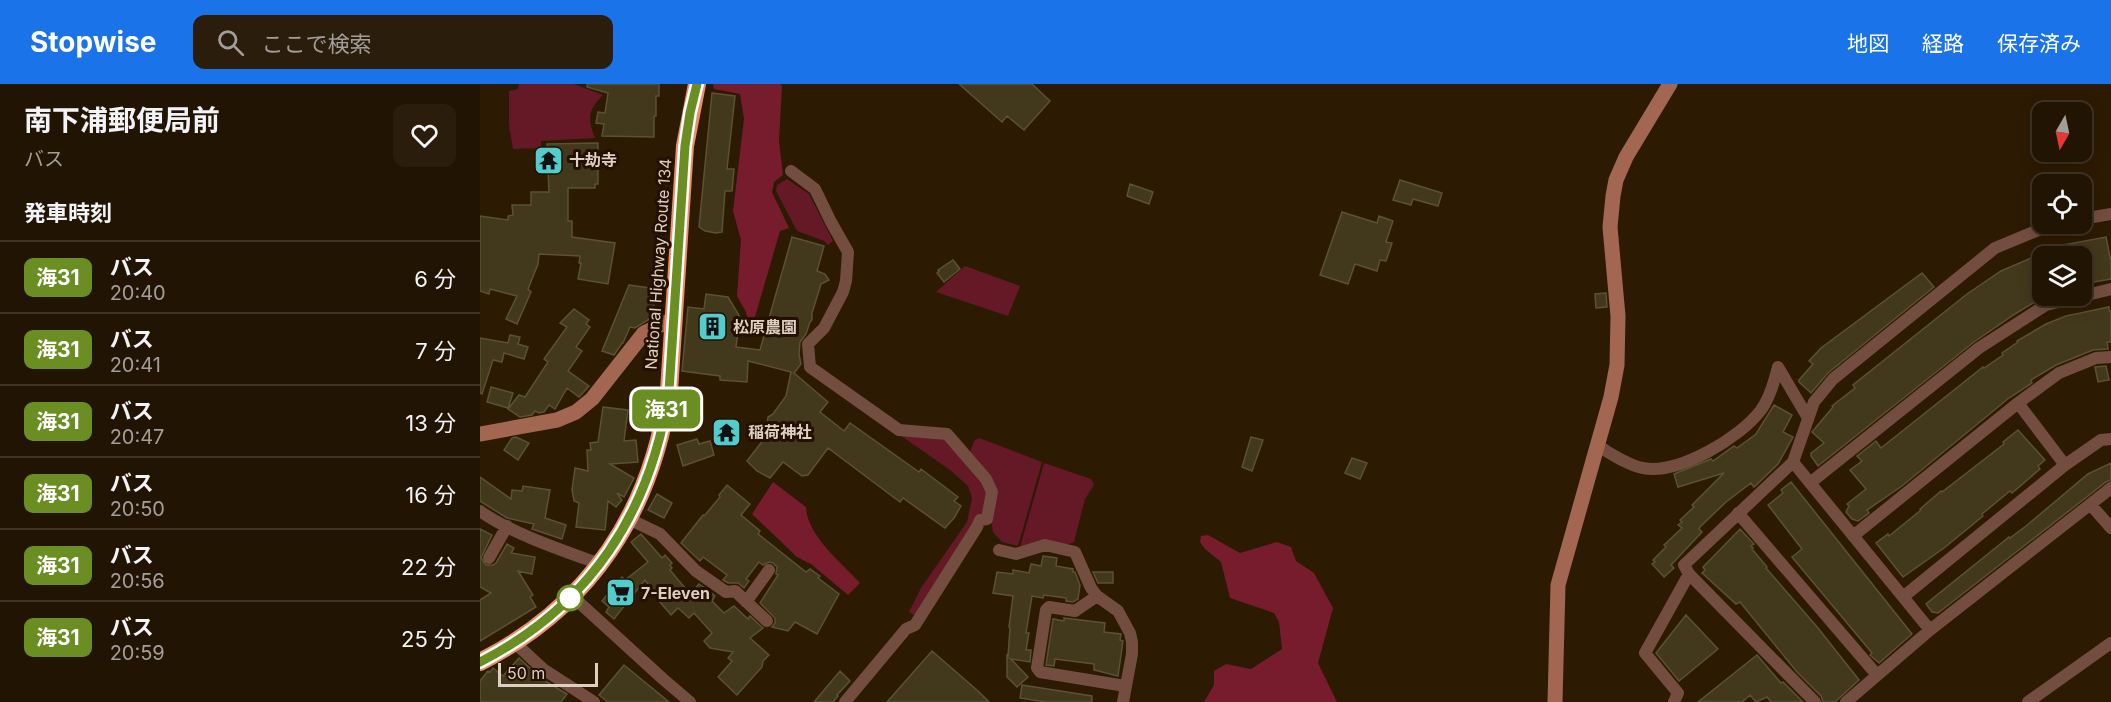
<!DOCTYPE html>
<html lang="ja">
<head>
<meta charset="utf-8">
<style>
  :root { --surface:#221402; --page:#2a1d0c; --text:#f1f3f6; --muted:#a29e99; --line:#3f3324; --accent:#1a73e8 }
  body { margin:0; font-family:Inter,"Noto Sans JP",sans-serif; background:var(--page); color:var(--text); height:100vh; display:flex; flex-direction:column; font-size:22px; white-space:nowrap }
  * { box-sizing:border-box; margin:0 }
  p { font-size:20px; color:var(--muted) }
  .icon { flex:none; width:33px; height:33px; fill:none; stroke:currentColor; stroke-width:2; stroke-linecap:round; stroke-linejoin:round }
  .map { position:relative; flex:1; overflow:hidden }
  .drawer { display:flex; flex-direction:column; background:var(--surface); width:480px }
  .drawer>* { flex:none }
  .badge { padding:0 12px; border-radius:9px; font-size:21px; line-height:39px }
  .needle { width:39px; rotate:189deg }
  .tools { position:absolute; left:1552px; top:18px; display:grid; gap:12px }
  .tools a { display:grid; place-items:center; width:60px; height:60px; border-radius:12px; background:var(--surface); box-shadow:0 3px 15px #0003,0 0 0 2px var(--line); font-size:30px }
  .scale { position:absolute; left:18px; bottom:15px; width:100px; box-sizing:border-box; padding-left:6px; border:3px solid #ddcfc2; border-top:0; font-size:16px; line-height:21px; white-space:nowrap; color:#ddcfc2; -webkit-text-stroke:4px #231000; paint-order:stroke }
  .map>.badge { position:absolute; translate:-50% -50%; box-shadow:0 0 0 3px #fff }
  h2 { padding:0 24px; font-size:22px; line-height:54px }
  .round { display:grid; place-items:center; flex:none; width:63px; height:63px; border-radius:12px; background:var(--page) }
  .head { display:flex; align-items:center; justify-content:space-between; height:102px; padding:0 24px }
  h1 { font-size:28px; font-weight:700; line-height:45px }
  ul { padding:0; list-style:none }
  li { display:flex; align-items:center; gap:18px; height:72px; padding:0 24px; border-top:2px solid var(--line) }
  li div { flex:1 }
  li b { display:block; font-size:22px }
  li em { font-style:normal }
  li .badge { min-width:66px; font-weight:700; text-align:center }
  header { display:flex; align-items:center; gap:36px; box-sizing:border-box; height:84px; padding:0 30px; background:var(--accent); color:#fff }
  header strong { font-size:28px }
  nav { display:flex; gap:33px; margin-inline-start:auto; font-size:21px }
  .search { width:420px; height:54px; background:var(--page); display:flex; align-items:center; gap:15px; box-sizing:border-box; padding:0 21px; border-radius:12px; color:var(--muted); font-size:22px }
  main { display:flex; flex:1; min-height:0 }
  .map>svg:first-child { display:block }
  .green { fill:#651826 }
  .forest { fill:#771c2c }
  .building { fill:#42391c; stroke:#5b5133; stroke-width:1.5 }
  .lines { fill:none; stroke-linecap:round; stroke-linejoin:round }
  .street { stroke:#734e40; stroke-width:12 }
  .secondary { stroke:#a36751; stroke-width:15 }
  .highway { stroke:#eb8d6a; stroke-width:18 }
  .line-casing { stroke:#fff; stroke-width:14 }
  .line { stroke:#6b8e23; stroke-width:9 }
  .stop-dot { fill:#fff; stroke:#6b8e23; stroke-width:3 }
  .labels { text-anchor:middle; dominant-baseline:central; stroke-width:6; stroke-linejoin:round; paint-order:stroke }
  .poi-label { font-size:16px; font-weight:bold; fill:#ddcfc2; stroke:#231000; text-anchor:start }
  .street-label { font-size:16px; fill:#ddcfc2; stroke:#231000 }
</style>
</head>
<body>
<header>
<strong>Stopwise</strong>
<div class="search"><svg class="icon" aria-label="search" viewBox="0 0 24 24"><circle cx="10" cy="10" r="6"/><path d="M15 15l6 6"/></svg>ここで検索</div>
<nav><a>地図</a><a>経路</a><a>保存済み</a></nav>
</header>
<main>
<section class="drawer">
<div class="head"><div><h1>南下浦郵便局前</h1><p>バス</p></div><a class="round"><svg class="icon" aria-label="heart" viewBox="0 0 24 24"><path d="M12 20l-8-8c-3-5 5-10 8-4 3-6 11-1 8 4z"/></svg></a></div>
<h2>発車時刻</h2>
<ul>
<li><span class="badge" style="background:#6b8e23;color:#fff">海31</span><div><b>バス</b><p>20:40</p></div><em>6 分</em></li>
<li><span class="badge" style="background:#6b8e23;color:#fff">海31</span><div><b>バス</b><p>20:41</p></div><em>7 分</em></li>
<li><span class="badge" style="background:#6b8e23;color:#fff">海31</span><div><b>バス</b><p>20:47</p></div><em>13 分</em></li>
<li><span class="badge" style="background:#6b8e23;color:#fff">海31</span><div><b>バス</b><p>20:50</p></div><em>16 分</em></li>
<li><span class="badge" style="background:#6b8e23;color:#fff">海31</span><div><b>バス</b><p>20:56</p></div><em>22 分</em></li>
<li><span class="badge" style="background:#6b8e23;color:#fff">海31</span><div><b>バス</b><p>20:59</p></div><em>25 分</em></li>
</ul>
</section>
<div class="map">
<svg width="1631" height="618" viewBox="0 0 1631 618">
  <rect width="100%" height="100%" fill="#2d1a03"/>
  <path class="green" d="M 39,0 L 94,0 L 123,11 C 108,26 107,34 115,54 L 61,57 L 61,64 L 33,65 L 29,41 L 29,7 L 38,5 Z
    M 307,95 L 329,110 L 353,157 L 348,161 L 344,157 L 317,147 L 296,107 L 297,101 Z
    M 485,182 L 540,202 L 528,232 L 456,208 Z
    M 420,351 L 466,354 L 507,403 L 504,433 L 437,533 L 429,528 L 441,504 L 487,438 L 492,414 L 488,402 L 470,386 Z
    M 499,354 L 562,378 L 538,462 L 522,458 L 513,448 L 511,436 L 515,423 L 490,368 L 494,357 Z
    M 564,379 L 611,395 L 614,401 L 605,415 L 594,458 L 586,461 L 540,463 Z"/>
  <path class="forest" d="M 233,0 L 300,0 L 302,2 L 299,57 L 303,91 L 294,98 L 292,108 L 309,144 L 300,147 L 270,250 L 266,228 L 257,212 L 261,156 L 253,127 L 264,35 L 260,10 L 234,5 Z
    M 293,398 L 326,423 C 327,452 362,479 380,499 L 368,511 L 331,480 L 317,473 L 272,430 Z
    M 728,451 L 760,469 L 797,458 L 811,463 L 816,477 L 834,489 L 853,524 L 838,579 L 857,618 L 724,618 L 734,601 L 734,587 L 746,580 L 771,585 L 802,565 L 799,538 L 794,529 L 750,514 L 741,478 L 725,465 L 720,458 L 721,452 Z"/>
  <path class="building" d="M 107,0 L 179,0 L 179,12 L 176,12 L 176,32 L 174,32 L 174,53 L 122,52 L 124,40 L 116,39 L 118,28 L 125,29 L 128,9 L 107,3 Z
    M 479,0 L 552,0 L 570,17 L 544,46 L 527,32 L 522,38 Z
    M 232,9 L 255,12 L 247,85 L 254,85 L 252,107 L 245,107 L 242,148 L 236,149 L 225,147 L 219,143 Z
    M 118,59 L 118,100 L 115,100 L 115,104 L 88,104 L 88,137 L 92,137 L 92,153 L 135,159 L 128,200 L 98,195 L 101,179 L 99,179 L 100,172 L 59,170 L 58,180 L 48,205 L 51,208 L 37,240 L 26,235 L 37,212 L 10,205 L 9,210 L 0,207 L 0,132 L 28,136 L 28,132 L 33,131 L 32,121 L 51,121 L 51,108 L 69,108 L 67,60 Z
    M 920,96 L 962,109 L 958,122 L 933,115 L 931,121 L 913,116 Z
    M 650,100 L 673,108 L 669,120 L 647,112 Z
    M 862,128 L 897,139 L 899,132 L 913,137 L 906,158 L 912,159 L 906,177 L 900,176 L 897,187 L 875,180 L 868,200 L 840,191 Z
    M 312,153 L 344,162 L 337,187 L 345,190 L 349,196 L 341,200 L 332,229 L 332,236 L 330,238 L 326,250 L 320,258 L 319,270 L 321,280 L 314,289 L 348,318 L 340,328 L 364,347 L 370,339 L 439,388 L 441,385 L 478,413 L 474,417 L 481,422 L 474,434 L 465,444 L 423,414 L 420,418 L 348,364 L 328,391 L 322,392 L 303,378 L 290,394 L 277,387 L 267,377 L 291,346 L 287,340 L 288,333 L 293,330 L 306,312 L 311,288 L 268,277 L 267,298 L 240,296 L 240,292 L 202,287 L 208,223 L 224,225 L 226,210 L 248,213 L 260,233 L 256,263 L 280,266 Z
    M 1626,153 L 1631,178 L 1631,195 L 1602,200 L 1602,172 L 1563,172 L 1563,213 L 1535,230 L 1494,258 L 1338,382 L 1331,372 L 1331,369 L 1344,359 L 1332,348 L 1353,323 L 1352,322 L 1375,304 L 1373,301 L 1487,210 L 1521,187 L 1558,171 L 1583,161 Z
    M 473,176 L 480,185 L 464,198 L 457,189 L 459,187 L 458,186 Z
    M 1442,189 L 1454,203 L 1348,289 L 1331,309 L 1319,298 L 1319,296 L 1333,280 L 1329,277 L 1341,264 Z
    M 149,201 L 177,205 L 172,231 L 168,236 L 155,244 L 150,243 L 143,259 L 142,259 L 134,271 L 122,267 Z
    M 1126,209 L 1127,223 L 1116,224 L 1115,210 Z
    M 1629,223 L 1629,227 L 1631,227 L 1631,258 L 1627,258 L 1628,265 L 1613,266 L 1576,281 L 1551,296 L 1552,299 L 1529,314 L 1422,402 L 1387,426 L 1389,429 L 1378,437 L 1372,435 L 1366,428 L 1369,422 L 1367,420 L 1386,405 L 1370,386 L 1382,377 L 1377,372 L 1396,357 L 1401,364 L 1503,283 L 1504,284 L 1523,271 L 1522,269 L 1538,258 L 1537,257 L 1566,240 L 1586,232 Z
    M 94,225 L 109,236 L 106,240 L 110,243 L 96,263 L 102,267 L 88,287 L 109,302 L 99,313 L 87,304 L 75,325 L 69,321 L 64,328 L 59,329 L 55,327 L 52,331 L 40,333 L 28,325 L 39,311 L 45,313 L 68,278 L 64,275 L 87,243 L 80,239 Z
    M 30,251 L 40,253 L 38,260 L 48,263 L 44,275 L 24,269 L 22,278 L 13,276 L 2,310 L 0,309 L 0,254 L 28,259 Z
    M 1626,282 L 1629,296 L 1618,298 L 1615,283 Z
    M 11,303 L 33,309 L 28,324 L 7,318 Z
    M 1294,321 L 1312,331 L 1303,348 L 1313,353 L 1298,380 L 1274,403 L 1271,399 L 1246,418 L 1220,443 L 1219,445 L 1222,448 L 1191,481 L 1194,484 L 1184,493 L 1172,480 L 1175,478 L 1173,476 L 1186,463 L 1184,461 L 1202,444 L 1198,441 L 1202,438 L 1200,436 L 1214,423 L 1212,421 L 1244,389 L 1198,403 L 1194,390 L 1231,375 L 1233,377 L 1254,362 L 1257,364 L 1276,350 Z
    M 123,323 L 148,326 L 144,357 L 156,356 L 158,378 L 130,380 L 154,394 L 144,413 L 137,409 L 142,416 L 136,423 L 128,417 L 125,446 L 96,443 L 99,419 L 94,417 L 92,406 L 95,384 L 108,387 L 107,366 L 111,366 L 110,359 L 118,358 Z
    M 1538,346 L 1565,376 L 1558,382 L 1560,385 L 1532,409 L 1530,407 L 1502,430 L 1503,432 L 1464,464 L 1423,493 L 1396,459 L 1408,450 L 1409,452 L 1441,426 L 1440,425 L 1461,407 L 1462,408 L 1524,360 L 1523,358 Z
    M 36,353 L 49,359 L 38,376 L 24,366 L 32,354 Z
    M 771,353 L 783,356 L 772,387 L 762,383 Z
    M 217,355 L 219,360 L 230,357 L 234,371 L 203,382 L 197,361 Z
    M 872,374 L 887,379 L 880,395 L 865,389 Z
    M 1631,379 L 1631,396 L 1626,398 L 1458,529 L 1452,528 L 1446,520 L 1529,453 L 1530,454 L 1546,442 L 1608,390 Z
    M 0,393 L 31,415 L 32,406 L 42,407 L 43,402 L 70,406 L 65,434 L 86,441 L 82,455 L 52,445 L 54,440 L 27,434 L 0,417 Z
    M 1311,398 L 1432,550 L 1399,579 L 1390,571 L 1392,569 L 1312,473 L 1322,465 L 1288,421 L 1303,409 L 1301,406 Z
    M 247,401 L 270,420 L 261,431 L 280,447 L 278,450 L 326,488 L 330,485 L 340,492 L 338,494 L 359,510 L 337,550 L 315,538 L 308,547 L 292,543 L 295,539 L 295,534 L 280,519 L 298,491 L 296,490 L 297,483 L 293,479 L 289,478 L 283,481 L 279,478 L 266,495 L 269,497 L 264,504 L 258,499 L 248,499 L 243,496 L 247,491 L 223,473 L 220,477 L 201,459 L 223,431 L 225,431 L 240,413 L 239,411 Z
    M 177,410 L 192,419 L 184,434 L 168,426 Z
    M 0,445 L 12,451 L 1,474 L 6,481 L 13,481 L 16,479 L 27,460 L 34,464 L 31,469 L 55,473 L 52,490 L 38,487 L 53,511 L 50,513 L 56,523 L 0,557 L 0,516 L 11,509 L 0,503 Z
    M 1260,445 L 1274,460 L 1271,462 L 1273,464 L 1272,465 L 1287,483 L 1286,484 L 1338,544 L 1379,596 L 1355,618 L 1343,618 L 1341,612 L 1317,588 L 1260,518 L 1256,520 L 1222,489 L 1225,486 L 1223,483 Z
    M 161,450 L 182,474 L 185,471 L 192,479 L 190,481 L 192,484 L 190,486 L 210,510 L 219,500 L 235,512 L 232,517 L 244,529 L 254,522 L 268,535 L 270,532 L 283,544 L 270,554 L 289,571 L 283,577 L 282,583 L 257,611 L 238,593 L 252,577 L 248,574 L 253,568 L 230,564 L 224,557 L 232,549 L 214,529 L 209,534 L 198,524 L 191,531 L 179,517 L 180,516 L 165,496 L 134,535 L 126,528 L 129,523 L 122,517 L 142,493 L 145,496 L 168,478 L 151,458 Z
    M 563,472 L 577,474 L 576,482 L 593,485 L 593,488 L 595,488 L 600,501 L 598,515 L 593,518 L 586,517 L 586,514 L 564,511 L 563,514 L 552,512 L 546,549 L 549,549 L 546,566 L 551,566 L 550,578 L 531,575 L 548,593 L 537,603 L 527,593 L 527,570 L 528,572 L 530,544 L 529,543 L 533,512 L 513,509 L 517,488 L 533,490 L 533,486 L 549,489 L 551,480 L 561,482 Z
    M 613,488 L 633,488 L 633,499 L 618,499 Z
    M 1206,531 L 1238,565 L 1199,597 L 1176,569 Z
    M 584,534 L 625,539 L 624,548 L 641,550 L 640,556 L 643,557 L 638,592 L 614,586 L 614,580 L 575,575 L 574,582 L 566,581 L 573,535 L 584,537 Z
    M 452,567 L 498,607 L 509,618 L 407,618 Z
    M 1277,571 L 1301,599 L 1303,598 L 1323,618 L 1291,618 L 1287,613 L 1276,618 L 1270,611 L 1262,618 L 1218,618 Z
    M 39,574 L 53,587 L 52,589 L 87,610 L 81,618 L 0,618 L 0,597 L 8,587 L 10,588 L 13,584 L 23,592 Z
    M 144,581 L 189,618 L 128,618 L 119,611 Z
    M 360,587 L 370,597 L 357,611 L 358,612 L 353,618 L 334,618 Z
    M 542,601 L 612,612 L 612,618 L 565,618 L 540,614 Z"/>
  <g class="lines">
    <path class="street" d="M 311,87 L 335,105 L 351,138 L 368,168 L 366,197 L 363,208 L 344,244 L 328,260 L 330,283 L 419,346 L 467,350 L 506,395 L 512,408 L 507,435 L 500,436 L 497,443 L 435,541 L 426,545 L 365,618
      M 1602,135 L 1631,130
      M 1298,283 L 1328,334
      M 1538,319 L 1585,381 L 1621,356 L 1631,355
      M 1118,362 C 1132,370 1147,381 1163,384 C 1198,391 1260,354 1281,326 C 1290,313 1294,298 1298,283
      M 1313,378 L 1450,546
      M 1330,399 L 1499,264 L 1566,221 L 1631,205
      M 1611,421 L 1631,444
      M 0,427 C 30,449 84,467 120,480
      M 1258,429 L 1397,591
      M 149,435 L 180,450 L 216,487 L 246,508 L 255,507 L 287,537
      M 1373,452 L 1538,319 L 1579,289 L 1616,274 L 1631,273
      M 519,466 L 536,470 L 565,461 L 595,468 L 611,504 L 617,512 L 638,527 L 650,549 L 652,558 L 652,570 L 643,618
      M 9,474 L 27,442
      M 92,512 L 183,595 L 210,618
      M 617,512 L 595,527 L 569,523 L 566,526 L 557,584 L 560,588 L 645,602
      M 1423,513 L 1585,381
      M 266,518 L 289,486
      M 35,559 L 63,585 L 114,618
      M 1194,618 L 1198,609 L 1165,569 L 1209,490
      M 1335,618 L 1209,490 L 1204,481 L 1313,378 L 1334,318 L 1353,295 L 1515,164 L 1568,142 L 1579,140
      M 1366,618 L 1450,546 L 1631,404
      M 1548,618 L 1631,559"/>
    <path class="secondary" d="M 0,350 L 77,336 L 96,328 L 112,315 L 164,249 L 193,235
      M 1075,618 L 1078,501 L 1131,313 L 1137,281 L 1138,232 L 1130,143 L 1133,112 L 1136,96 L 1146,73 L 1190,0"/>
    <path class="highway" d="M 0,578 C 110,522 171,428 189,307 L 205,62 L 217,0"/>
  </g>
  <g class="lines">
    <defs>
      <path id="line" d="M 0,578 C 110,522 171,428 189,307 L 205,62 L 210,29 L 217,0"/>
    </defs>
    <use href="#line" class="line-casing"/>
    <use href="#line" class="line"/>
  </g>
  <defs>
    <symbol id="temple-square" viewBox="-11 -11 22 22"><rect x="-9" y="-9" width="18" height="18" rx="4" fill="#52cdce" stroke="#231000"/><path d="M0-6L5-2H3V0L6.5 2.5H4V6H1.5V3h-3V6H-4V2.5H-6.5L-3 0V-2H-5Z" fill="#111"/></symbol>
    <symbol id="building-square" viewBox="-11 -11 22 22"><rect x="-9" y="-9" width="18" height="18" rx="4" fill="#52cdce" stroke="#231000"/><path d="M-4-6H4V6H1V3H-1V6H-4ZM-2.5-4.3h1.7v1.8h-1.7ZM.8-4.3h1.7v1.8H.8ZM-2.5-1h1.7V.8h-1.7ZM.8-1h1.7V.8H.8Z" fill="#111"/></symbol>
    <symbol id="supermarket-square" viewBox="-11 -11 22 22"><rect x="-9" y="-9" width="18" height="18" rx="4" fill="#52cdce" stroke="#231000"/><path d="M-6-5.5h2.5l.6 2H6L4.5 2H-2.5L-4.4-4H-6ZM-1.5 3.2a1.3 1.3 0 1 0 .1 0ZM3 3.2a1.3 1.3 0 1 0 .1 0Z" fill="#111"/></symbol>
  </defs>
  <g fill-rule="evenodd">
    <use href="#temple-square" x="52" y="60" width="33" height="33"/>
    <use href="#building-square" x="216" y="226" width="33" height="33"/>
    <use href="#temple-square" x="230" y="332" width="33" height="33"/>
    <use href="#supermarket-square" x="124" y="492" width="33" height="33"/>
  </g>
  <circle class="stop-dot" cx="90" cy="514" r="12"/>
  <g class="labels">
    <g class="poi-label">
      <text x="89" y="76">十劫寺</text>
      <text x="253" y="243">松原農園</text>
      <text x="268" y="348">稲荷神社</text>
      <text x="161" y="509">7-Eleven</text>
    </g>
    <g class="street-label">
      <text transform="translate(178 180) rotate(-86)">National Highway Route 134</text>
    </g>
  </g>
</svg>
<div class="tools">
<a><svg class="needle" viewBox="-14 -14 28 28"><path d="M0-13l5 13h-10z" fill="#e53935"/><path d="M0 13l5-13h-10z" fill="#a29e99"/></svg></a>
<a><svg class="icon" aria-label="locate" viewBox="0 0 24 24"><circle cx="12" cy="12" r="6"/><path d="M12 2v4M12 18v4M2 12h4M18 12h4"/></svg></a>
<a><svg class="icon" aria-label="layers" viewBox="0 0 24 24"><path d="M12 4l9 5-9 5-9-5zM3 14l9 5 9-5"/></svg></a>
</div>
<div class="scale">50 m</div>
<b class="badge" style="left:186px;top:325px;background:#6b8e23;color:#fff">海31</b>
</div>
</main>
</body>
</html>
